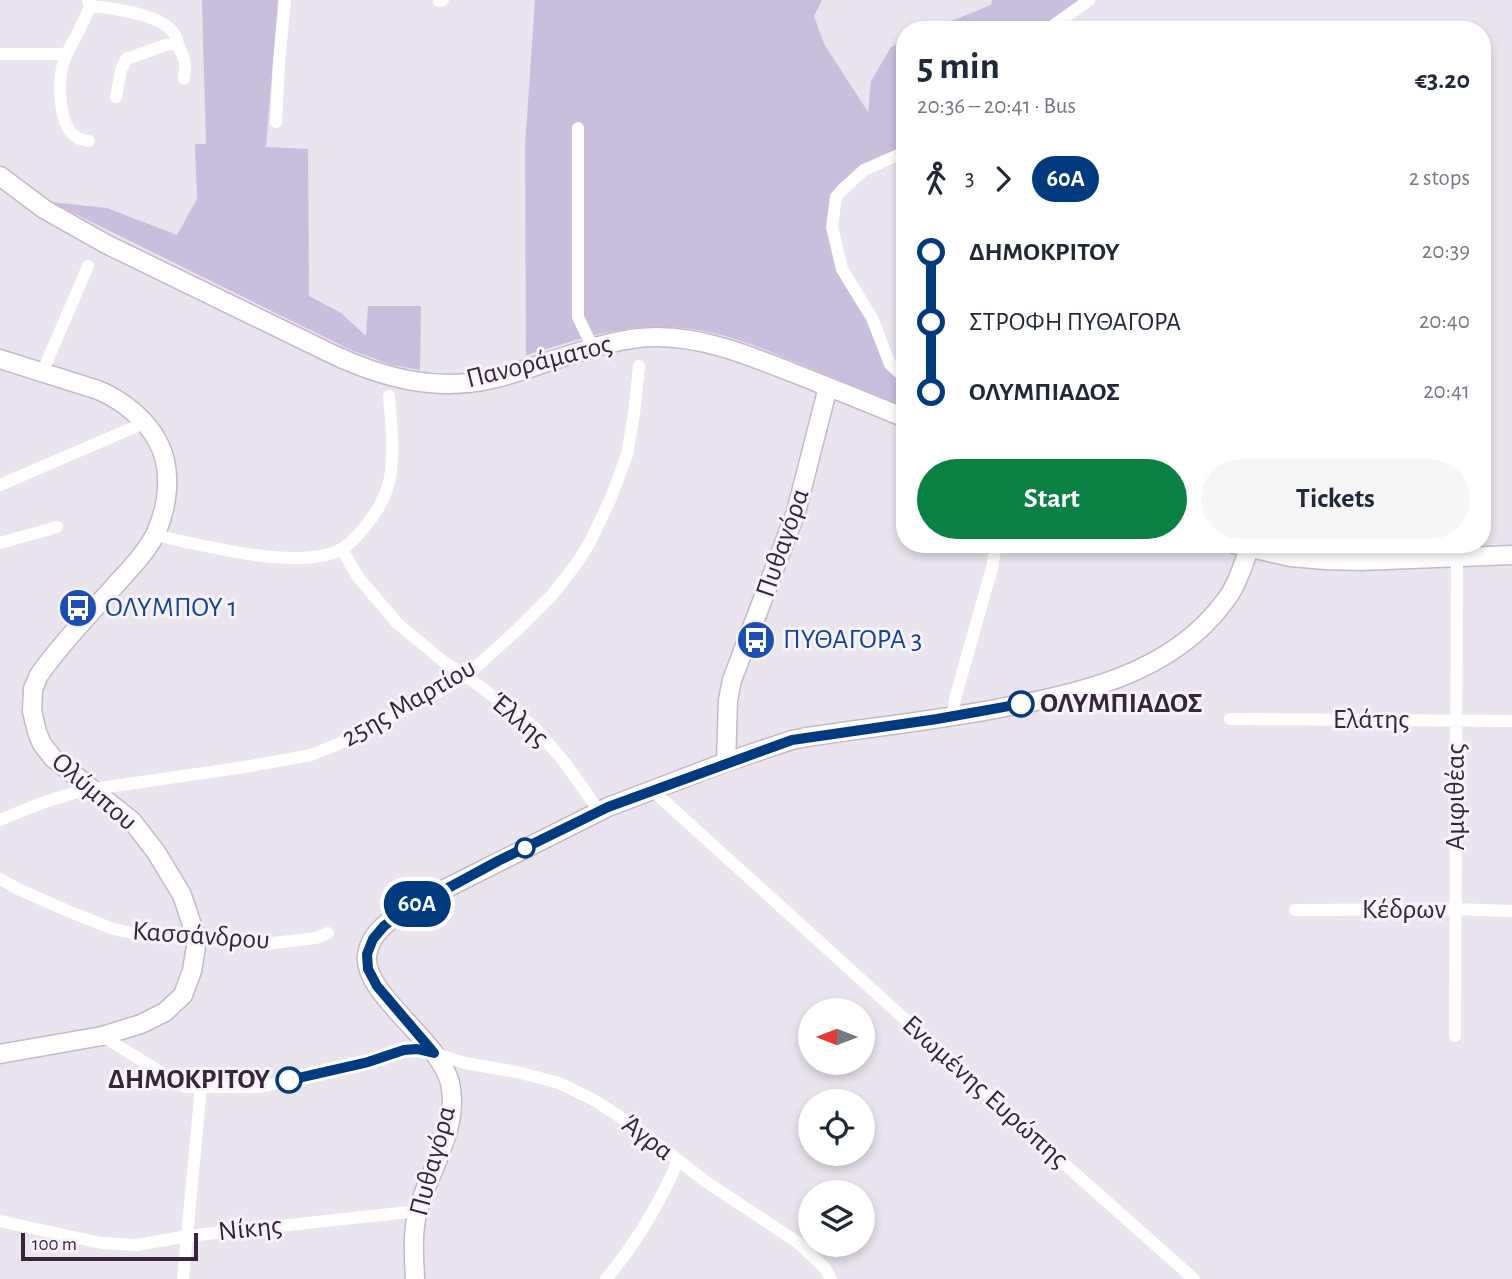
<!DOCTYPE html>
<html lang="en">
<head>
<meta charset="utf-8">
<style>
  :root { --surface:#fff; --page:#f6f6f7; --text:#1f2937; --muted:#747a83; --accent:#0b8043 }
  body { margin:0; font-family:"Alegreya Sans",sans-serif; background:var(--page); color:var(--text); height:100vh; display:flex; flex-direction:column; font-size:26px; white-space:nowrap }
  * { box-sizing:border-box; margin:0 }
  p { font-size:23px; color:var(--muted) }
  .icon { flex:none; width:38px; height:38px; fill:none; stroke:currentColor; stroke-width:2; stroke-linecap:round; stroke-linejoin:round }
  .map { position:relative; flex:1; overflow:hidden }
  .panel { position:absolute; left:896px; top:21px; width:595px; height:532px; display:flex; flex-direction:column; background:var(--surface); border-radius:28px; box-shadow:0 4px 10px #0003 }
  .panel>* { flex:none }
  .badge { padding:0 14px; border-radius:23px; font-size:24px; line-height:46px }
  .needle { width:46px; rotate:270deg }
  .fabs { position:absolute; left:798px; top:998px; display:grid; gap:14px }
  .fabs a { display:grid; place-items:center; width:77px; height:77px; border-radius:50%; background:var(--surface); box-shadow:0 4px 10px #0003; font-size:35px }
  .scale { position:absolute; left:21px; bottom:18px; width:177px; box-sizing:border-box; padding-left:7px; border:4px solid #39243d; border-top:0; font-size:19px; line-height:24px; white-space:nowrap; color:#39243d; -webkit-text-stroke:5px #f7f4f9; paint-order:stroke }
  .map>.badge { position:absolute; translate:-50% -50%; box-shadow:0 0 0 4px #fff }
  .legs { display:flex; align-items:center; gap:10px; height:77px; padding:0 21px; font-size:23px }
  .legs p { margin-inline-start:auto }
  .headline { display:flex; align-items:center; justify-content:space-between; height:119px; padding:0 21px }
  h1 { font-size:38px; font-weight:600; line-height:52px }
  .button { display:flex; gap:14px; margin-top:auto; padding:14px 21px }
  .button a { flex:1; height:80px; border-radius:42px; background:var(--accent); color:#fff; font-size:28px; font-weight:600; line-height:80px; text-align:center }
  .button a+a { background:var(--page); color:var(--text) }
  ul { padding:0 21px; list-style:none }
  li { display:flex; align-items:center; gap:24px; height:70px; font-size:26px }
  li i { display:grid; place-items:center; width:10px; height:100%; margin:0 9px; background:currentColor }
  li i::after { content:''; width:18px; height:18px; margin:-9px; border:5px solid; border-radius:50%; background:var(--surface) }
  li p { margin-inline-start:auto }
  li:first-child i { background:linear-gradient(#0000 50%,currentColor 0) }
  li:last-child i { background:linear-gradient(currentColor 50%,#0000 0) }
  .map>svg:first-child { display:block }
  .green { fill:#c9bedc }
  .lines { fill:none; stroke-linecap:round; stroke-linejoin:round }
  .secondary-casing { stroke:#c6b8cc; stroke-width:21 }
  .street { stroke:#fff; stroke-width:12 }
  .secondary { stroke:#fff; stroke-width:18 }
  .line-1-casing { stroke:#fff; stroke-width:16 }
  .line-1 { stroke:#003b80; stroke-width:10 }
  .stop-1-dot { fill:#fff; stroke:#003b80; stroke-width:3.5 }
  .labels { text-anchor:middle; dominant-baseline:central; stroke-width:6; stroke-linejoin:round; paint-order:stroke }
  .street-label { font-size:28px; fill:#39243d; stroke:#f7f4f9 }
  .transit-label { font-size:28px; fill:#164399; stroke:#f7f4f9; text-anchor:start }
  .stop-label { font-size:28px; font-weight:bold; fill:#39243d; stroke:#f7f4f9; text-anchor:start }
</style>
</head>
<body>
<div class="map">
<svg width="1512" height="1279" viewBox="0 0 1512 1279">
  <rect width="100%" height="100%" fill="#e9e4ed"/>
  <path class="green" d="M 202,0 L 278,0 L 266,147 L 308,149 L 309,296 L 341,313 L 366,336 L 368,306 L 421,306 L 420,370 L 392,365 L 351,350 L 51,202 L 107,208 L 177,235 L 197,199 L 195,144 L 206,144 Z
    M 535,0 L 822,0 L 814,16 L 824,44 L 868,112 L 871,81 L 891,47 L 905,40 L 905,148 L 837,195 L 835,255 L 905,381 L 905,407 C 872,393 839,380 805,366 C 750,343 707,324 646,327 C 605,329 565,344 526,355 L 525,147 Z
    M 992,0 L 1084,0 L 1043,30 L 929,30 L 991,5 Z"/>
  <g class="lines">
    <defs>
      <path id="secondary" d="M 0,176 L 44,209 L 106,244 L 332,354 C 383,378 436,392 492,379 C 516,374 540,364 563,357 C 594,347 624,337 657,337 C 703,337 748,355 791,372 C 829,387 867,402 905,418
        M 0,359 L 98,390 C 122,400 146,419 158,442 C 173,470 168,507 155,535 C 146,552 132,567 119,581 C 92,612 62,642 39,675 L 33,689 L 32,711 L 37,732 L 42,744 L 53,758 L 132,821 L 156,852 L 182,895 L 197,940 L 192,971 L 183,995 L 165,1012 L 141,1024 L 102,1036 L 0,1054
        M 1234,544 L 1291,557 L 1325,560 L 1360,561 L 1512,555
        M 726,762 L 728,700 L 732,680 L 796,512 L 828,387
        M 415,1279 C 414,1257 412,1232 418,1210 C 430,1169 460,1127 450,1083 C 440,1041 363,994 367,956 C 370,927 403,912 425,899 L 608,807 L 726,762 L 792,740 L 807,737 C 868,728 929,721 990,710 C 1076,694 1170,676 1225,601 C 1237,586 1242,567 1249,549"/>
    </defs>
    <use href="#secondary" class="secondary-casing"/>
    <path class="street" d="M 88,0 L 90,6 C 112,8 159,14 173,32 C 177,37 177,42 179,47 C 186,63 186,62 184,79
      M 439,1 L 443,0
      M 1047,30 L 1089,0
      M 0,54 L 66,54
      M 116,97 L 121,70 L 126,59 L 166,45 L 177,43
      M 276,122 L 279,64 L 285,0
      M 578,128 L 578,317 L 593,348
      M 89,141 C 88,141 79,139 78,138 C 58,128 57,80 64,61 C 68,48 76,38 81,26 C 85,20 87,13 90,6
      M 905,152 L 864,170 L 842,190 L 836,197 L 832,227 L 842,269 L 872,318 L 890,364 L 905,378
      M 42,373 L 88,266
      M 0,485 L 144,423
      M 155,535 C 201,545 297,571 340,550 C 350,545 360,533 367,524 C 379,510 389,490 391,471 C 394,446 391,420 389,396
      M 0,543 L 57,527
      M 342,549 L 358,577 L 397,623 L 444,662 L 466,676 L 534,727 L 566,764 L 599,811
      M 953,716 L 955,699 L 992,568 L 996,544
      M 1230,719 L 1512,721
      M 652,790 L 1079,1177 L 1194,1279
      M 0,820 L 42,803 L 80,791 L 251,766 L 311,755 L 338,744 L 440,691 L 466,676 L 518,629 L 552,595 L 577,563 L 590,542 L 610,500 L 627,455 L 634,414 L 639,366
      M 0,879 L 18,889 L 68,911 L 113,929 L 141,935 L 265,944 L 316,938 L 328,933
      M 1295,910 L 1454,909 L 1512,911
      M 102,1036 L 185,1087 L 260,1087 L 314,1075 L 368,1062 L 398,1051 L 412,1049 L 423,1050 L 465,1063 L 517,1072 L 559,1083 L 594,1100 L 637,1128 L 705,1181 L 797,1242 L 825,1268 L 831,1279
      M 1455,1036 L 1457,557
      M 0,1221 L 101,1243 L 137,1245 L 188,1236 L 418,1211
      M 183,1279 L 201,1087
      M 606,1279 C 637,1242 659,1205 678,1161"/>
    <use href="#secondary" class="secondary"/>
  </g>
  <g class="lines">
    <defs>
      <path id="line-1" d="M 289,1080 L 368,1062 L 404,1050 L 417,1049 L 434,1053 L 377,986 L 368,969 L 367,954 L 373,939 L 384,926 L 400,914 L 498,861 L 608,807 L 792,740 L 937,719 L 1021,704"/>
    </defs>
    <use href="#line-1" class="line-1-casing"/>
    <use href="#line-1" class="line-1"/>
  </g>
  <defs>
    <symbol id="bus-disc" viewBox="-11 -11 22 22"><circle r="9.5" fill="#1a4fb4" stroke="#f7f4f9"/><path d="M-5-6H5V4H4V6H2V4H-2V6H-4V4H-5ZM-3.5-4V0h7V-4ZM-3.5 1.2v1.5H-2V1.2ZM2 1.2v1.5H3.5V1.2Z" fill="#fff"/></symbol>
  </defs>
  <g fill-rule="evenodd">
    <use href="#bus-disc" x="56" y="586" width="44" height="44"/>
    <use href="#bus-disc" x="734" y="618" width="44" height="44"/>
  </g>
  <g class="stop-1-dot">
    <circle cx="1021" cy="704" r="12"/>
    <circle cx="525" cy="848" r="9"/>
    <circle cx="289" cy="1080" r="12"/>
  </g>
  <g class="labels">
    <g class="street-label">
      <text transform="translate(539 362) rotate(-14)">Πανοράματος</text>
      <text transform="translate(783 543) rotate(-71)">Πυθαγόρα</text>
      <text transform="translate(409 703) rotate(-30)">25ης Μαρτίου</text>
      <text transform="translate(519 720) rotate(40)">Έλλης</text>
      <text x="1371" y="720">Ελάτης</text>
      <text transform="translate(94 792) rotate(41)">Ολύμπου</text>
      <text transform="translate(1456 797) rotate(-90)">Αμφιθέας</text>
      <text x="1404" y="910">Κέδρων</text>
      <text transform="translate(201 936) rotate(4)">Κασσάνδρου</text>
      <text transform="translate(985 1092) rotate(42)">Ενωμένης Ευρώπης</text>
      <text transform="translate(647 1138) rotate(37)">Άγρα</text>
      <text transform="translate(433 1161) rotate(-75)">Πυθαγόρα</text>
      <text transform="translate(250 1229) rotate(-6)">Νίκης</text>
    </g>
    <g class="transit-label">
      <text x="105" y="608">ΟΛΥΜΠΟΥ 1</text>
      <text x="783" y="640">ΠΥΘΑΓΟΡΑ 3</text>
    </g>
    <g class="stop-label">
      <text x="1040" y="704">ΟΛΥΜΠΙΑΔΟΣ</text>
      <text x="270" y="1080" text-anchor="end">ΔΗΜΟΚΡΙΤΟΥ</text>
    </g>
  </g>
</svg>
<div class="fabs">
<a><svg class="needle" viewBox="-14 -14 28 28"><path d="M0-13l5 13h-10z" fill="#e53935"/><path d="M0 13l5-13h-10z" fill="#747a83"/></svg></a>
<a><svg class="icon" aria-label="locate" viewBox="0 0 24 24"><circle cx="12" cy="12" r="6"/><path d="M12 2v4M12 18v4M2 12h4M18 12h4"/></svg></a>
<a><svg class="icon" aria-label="layers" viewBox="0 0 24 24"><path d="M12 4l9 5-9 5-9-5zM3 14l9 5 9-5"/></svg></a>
</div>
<div class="scale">100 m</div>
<b class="badge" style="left:417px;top:904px;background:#003b80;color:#fff">60Α</b>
<section class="panel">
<div class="headline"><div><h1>5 min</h1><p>20:36 – 20:41 · Bus</p></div><b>€3.20</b></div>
<div class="legs"><svg class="icon" aria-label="walk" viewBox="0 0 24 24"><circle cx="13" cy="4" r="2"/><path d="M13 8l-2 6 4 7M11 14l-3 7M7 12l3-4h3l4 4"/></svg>3<svg class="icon" aria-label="forward" viewBox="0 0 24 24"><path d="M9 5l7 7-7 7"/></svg><b class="badge" style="background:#003b80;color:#fff">60Α</b><p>2 stops</p></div>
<ul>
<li><i style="color:#003b80"></i><b>ΔΗΜΟΚΡΙΤΟΥ</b><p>20:39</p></li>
<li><i style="color:#003b80"></i><span>ΣΤΡΟΦΗ ΠΥΘΑΓΟΡΑ</span><p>20:40</p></li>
<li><i style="color:#003b80"></i><b>ΟΛΥΜΠΙΑΔΟΣ</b><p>20:41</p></li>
</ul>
<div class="button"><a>Start</a><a>Tickets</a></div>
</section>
</div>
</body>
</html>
